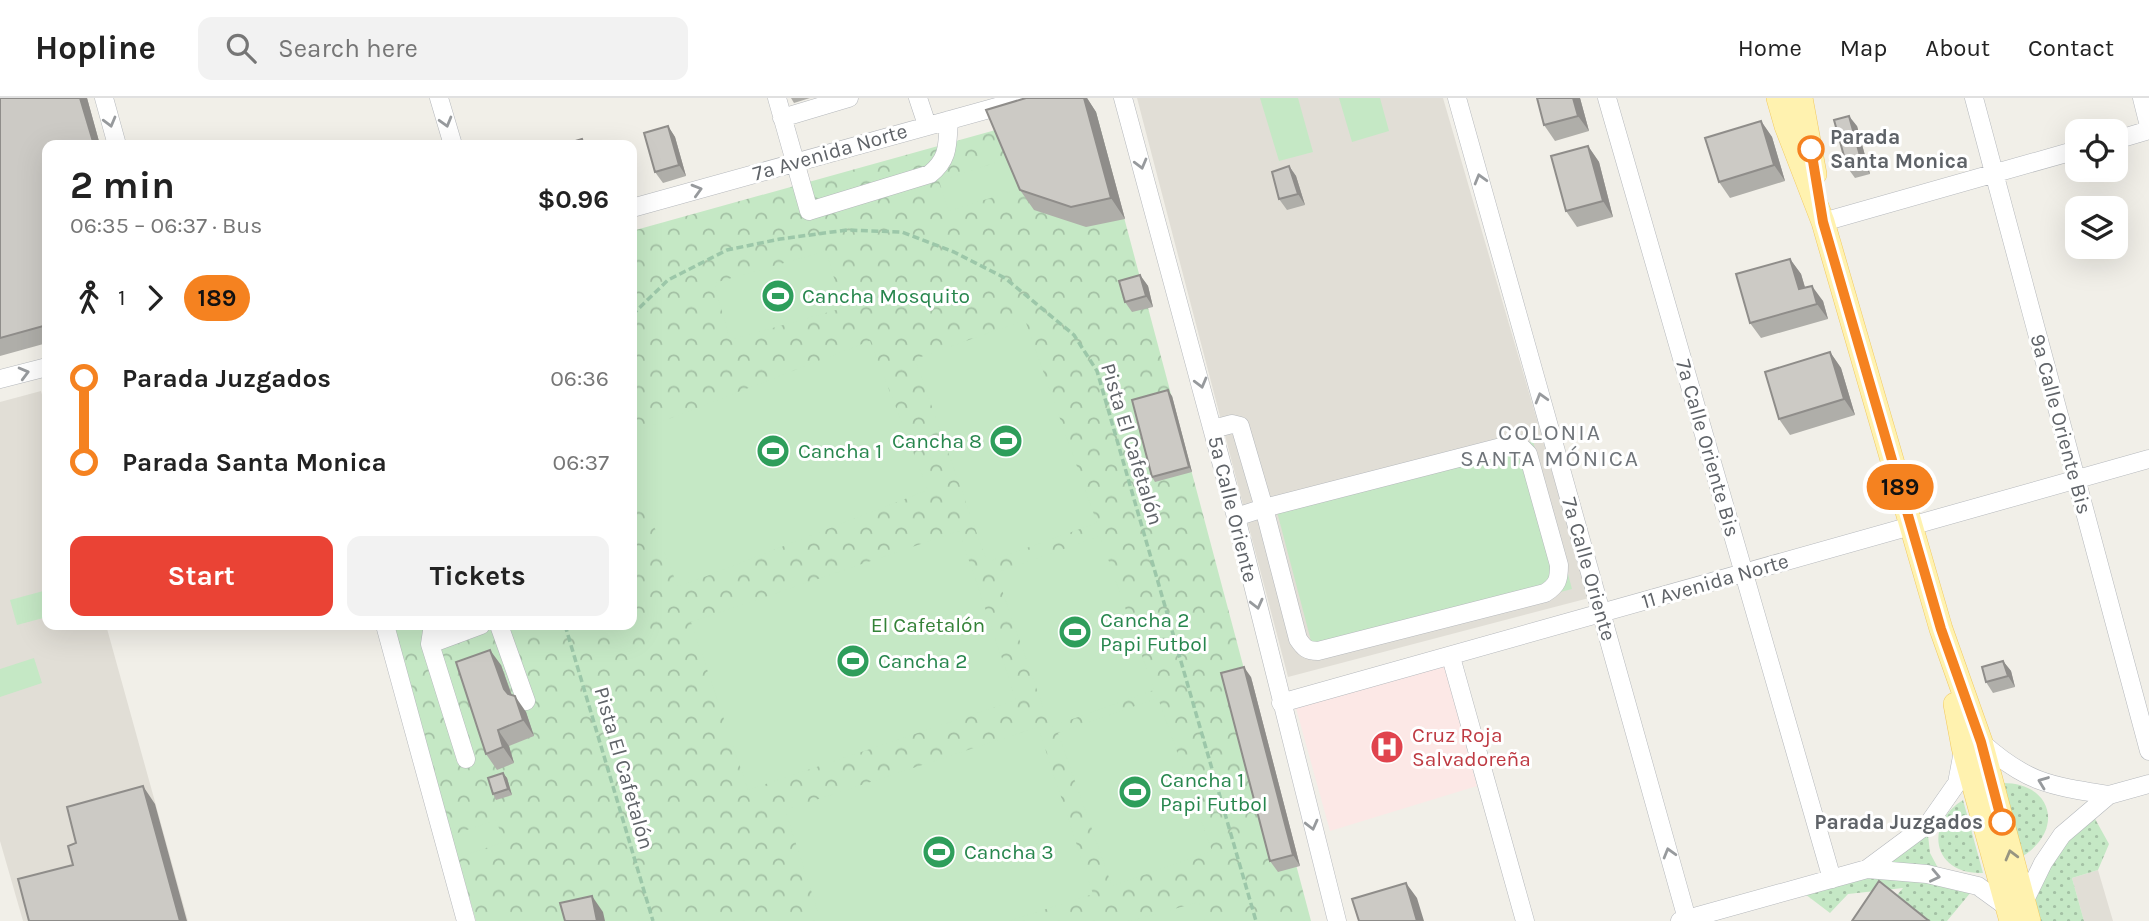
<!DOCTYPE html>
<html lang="en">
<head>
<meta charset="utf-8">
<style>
  :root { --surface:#fff; --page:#f2f2f2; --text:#222; --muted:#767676; --line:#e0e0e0; --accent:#ea4335 }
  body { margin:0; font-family:Karla,sans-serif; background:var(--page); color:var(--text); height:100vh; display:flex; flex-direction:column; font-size:26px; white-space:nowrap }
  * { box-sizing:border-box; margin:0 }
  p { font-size:23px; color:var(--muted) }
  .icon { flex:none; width:38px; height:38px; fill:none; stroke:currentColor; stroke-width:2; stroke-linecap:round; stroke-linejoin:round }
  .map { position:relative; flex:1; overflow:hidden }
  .drawer { position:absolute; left:42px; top:42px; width:595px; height:490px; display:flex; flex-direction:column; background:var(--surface); border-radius:14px; box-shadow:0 7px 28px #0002 }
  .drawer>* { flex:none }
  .badge { padding:0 14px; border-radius:23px; font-size:24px; line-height:46px }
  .buttons { position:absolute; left:2065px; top:21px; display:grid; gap:14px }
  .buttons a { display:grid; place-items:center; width:63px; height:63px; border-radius:14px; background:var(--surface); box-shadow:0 7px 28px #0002; font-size:35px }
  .map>.badge { position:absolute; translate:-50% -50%; box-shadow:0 0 0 4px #fff }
  .legs { display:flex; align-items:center; gap:10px; height:77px; padding:0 28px; font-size:23px }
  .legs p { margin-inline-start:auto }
  .headline { display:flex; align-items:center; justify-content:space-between; height:119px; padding:0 28px }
  h1 { font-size:38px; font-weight:700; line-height:52px }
  .primary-button { display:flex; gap:14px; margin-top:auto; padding:14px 28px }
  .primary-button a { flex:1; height:80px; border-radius:14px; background:var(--accent); color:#fff; font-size:28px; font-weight:700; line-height:80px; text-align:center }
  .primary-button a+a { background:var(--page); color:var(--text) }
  ul { padding:0 28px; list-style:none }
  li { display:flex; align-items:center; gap:24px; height:84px; font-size:26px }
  li i { display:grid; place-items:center; width:10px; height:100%; margin:0 9px; background:currentColor }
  li i::after { content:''; width:18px; height:18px; margin:-9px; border:5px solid; border-radius:50%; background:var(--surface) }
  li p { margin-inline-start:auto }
  li:first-child i { background:linear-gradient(#0000 50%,currentColor 0) }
  li:last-child i { background:linear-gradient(currentColor 50%,#0000 0) }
  header { display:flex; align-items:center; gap:42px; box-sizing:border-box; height:98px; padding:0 35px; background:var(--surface); border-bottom:2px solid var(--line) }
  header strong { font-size:33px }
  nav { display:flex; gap:38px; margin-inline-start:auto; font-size:24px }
  .search { width:490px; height:63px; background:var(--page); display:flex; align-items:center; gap:18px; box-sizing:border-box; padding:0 24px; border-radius:14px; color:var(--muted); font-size:26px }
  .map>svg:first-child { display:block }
  .education { fill:#e1ded6 }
  .medical { fill:#fce8e6 }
  .forest { fill:url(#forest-crowns) }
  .garden { fill:url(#garden-dots) }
  .pitch { fill:#c5e8c5 }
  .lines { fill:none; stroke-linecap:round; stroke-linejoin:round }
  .minor-casing { stroke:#b5b8bc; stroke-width:19 }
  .major-casing { stroke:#f2c960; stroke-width:24 }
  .path { stroke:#9cc7a9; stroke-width:3.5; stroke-dasharray:7 3.5; stroke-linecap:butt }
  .minor { stroke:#fff; stroke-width:18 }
  .major { stroke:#fff2af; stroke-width:23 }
  .wall { fill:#afaea9 }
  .shaded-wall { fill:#8f8d8a }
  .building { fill:#cccac5; stroke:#8f8d8a; stroke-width:2 }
  .oneway { stroke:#979a9d }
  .oneway2 { stroke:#979581 }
  .line-1-casing { stroke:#fff; stroke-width:16 }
  .line-1 { stroke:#f58220; stroke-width:10 }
  .stop-1-dot { fill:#fff; stroke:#f58220; stroke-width:3.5 }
  .labels { text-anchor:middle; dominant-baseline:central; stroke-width:6; stroke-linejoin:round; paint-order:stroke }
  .stop-label { font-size:21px; font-weight:bold; fill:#5f6368; stroke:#fff; text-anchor:start }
  .street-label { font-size:21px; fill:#5f6368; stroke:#fff }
  .leisure-label { font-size:21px; fill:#27864d; stroke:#fff; text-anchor:start }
  .park-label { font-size:21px; fill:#348238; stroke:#fff }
  .health-label { font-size:21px; fill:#be3a42; stroke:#fff; text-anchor:start }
  .neighbourhood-label { font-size:23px; letter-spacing:2px; fill:#70757a; stroke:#fff }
</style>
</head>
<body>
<header>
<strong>Hopline</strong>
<div class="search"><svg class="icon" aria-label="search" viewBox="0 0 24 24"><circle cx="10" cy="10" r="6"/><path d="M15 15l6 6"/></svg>Search here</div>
<nav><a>Home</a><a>Map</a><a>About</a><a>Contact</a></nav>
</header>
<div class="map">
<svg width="2149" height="823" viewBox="0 0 2149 823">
  <defs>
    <pattern id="forest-crowns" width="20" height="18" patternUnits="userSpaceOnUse" patternTransform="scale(1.75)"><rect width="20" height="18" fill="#c5e8c5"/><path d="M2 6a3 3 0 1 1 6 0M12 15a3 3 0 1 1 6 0" fill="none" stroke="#a3c0a4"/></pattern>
    <pattern id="garden-dots" width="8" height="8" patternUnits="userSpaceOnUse" patternTransform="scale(1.75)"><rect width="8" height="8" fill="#c5e8c5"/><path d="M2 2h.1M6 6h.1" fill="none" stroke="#a3c0a4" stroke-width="1.8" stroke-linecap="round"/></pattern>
  </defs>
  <rect width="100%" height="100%" fill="#f1efe8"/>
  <path class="education" d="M 1137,0 L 1443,0 L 1589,500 L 1288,579 Z
    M 41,293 L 47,315 L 47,527 L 106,527 L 188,823 L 23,823 L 0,743 L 0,304 Z
    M 2098,772 L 2113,823 L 2084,823 L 2072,780 Z"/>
  <path class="medical" d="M 1444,567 L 1477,688 L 1330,733 L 1296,610 Z"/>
  <path class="forest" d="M 1086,7 L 1096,14 L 1311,823 L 476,823 L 391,527 L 632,527 L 632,133 Z"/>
  <path class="garden" d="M 2003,685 C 2053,685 2064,732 2023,758 Z
    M 1963,702 L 1983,775 C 1933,777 1923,727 1963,702 Z
    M 2094,719 L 2109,746 L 2098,772 L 2072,780 L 2084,823 L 2039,823 L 2034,804 L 2047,773 L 2068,740 Z
    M 1928,737 L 1930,755 L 1938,770 L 1882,767 Z
    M 1869,775 L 1926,781 L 1971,794 L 1947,823 L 1918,823 L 1893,802 L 1903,790 L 1848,796 L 1830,815 L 1801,793 Z"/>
  <path class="pitch" d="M 1260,0 L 1298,0 L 1313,54 L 1279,63 Z
    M 1339,0 L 1380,0 L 1389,33 L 1352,44 Z
    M 1013,59 L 1022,90 L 949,113 L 939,83 Z
    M 826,153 L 843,210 L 730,242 L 714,185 Z
    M 1025,222 L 1097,425 L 987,464 L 915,261 Z
    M 870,243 L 928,392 L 678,489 L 632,372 L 632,335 Z
    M 1533,343 L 1572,491 L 1315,558 L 1276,410 Z
    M 959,433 L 1016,602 L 748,692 L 691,524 Z
    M 1100,438 L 1154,592 L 1050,629 L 996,475 Z
    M 47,492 L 47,519 L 17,527 L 10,502 Z
    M 34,560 L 42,585 L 0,599 L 0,571 Z
    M 1158,600 L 1212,753 L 1112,788 L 1058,635 Z
    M 1038,629 L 1093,796 L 1009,823 L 821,823 L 785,712 Z
    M 496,722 L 504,744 L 462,758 L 455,736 Z
    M 1199,804 L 1205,823 L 1131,823 Z"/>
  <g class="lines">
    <defs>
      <path id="minor" d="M 104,0 L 117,47
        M 439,0 L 453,47
        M 777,0 L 809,113 L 930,76 C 950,60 947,45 949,22
        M 918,0 L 927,27
        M 1123,0 L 1236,419 L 1337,823
        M 1457,0 L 1687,821
        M 1607,0 L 1832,781
        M 1974,0 L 2149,653
        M 2142,0 L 2149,28
        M 782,20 L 849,0
        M 2116,42 L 2149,32
        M 632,110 L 1029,0
        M 1823,124 L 2077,52
        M 0,281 L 47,269
        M 1213,331 L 1232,326 L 1240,328 L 1264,410 L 1236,419
        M 1517,345 L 1528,356 L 1559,467 C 1559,481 1558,487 1545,495 L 1318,553 C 1307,553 1304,550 1298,541 L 1264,410 Z
        M 385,527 L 466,823
        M 433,527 L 430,546 L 466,661
        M 499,527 L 526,603
        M 430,546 L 481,527
        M 1451,559 L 1525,823
        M 1281,605 L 2149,361
        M 1981,644 C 2027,685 2050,688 2109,697
        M 1867,771 L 1929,725 L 1957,685 L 1963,653
        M 2024,804 L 2043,765 L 2062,737 L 2109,697 L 2149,686
        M 1680,823 L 1867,771 L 1927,776 L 1978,788 L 2007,809"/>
      <path id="major" d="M 1778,0 L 1786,28 L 1823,124 L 1941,531 L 1981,644 L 2029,823
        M 1801,0 L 1815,76
        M 1955,606 L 1963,649 L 2011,823"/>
    </defs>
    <use href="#minor" class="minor-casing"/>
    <use href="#major" class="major-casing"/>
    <path class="path" d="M 632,217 L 668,182 L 727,152 L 780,141 L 847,132 L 902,134 L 954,154 L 1005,180 L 1074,237 L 1097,273 L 1256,823
      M 565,527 L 653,823"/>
    <use href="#minor" class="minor"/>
    <use href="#major" class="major"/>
  </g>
  <path class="wall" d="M 0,0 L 87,0 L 100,47 L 47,47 L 47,245 L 0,258 Z
    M 791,0 L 810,0 L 794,5 Z
    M 1026,0 L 1087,0 L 1096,14 L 1125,121 L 1086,129 L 1034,112 L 1020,92 Z
    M 1580,0 L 1589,33 L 1555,43 L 1544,27 Z
    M 1761,23 L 1772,39 L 1785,83 L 1730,100 L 1719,84 Z
    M 668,28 L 675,39 L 686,78 L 663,85 L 655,74 Z
    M 1857,28 L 1870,76 L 1855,80 L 1847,69 Z
    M 1588,48 L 1599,64 L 1613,119 L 1577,129 L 1566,113 Z
    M 1289,68 L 1296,78 L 1305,107 L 1287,112 L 1279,101 Z
    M 1790,161 L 1801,176 L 1805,189 L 1823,203 L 1828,221 L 1761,240 L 1750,225 Z
    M 1140,177 L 1148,188 L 1153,209 L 1132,214 L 1125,204 Z
    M 1830,254 L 1841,270 L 1855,317 L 1790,337 L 1779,321 Z
    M 1172,298 L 1192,374 L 1155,384 L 1152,379 Z
    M 2003,563 L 2011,573 L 2015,589 L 1993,595 L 1986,584 Z
    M 501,567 L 512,597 L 526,614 L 534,638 L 509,648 L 514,665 L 497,672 L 486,656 Z
    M 1251,579 L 1300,768 L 1278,774 L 1270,763 Z
    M 503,675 L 507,680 L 512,697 L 496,702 L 493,696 Z"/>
  <path class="shaded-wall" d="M 80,0 L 87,0 L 100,47 L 94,47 Z
    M 1084,0 L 1087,0 L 1096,14 L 1125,121 L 1111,100 Z
    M 1573,0 L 1580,0 L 1589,33 L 1578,18 Z
    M 1849,18 L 1857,28 L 1870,76 L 1862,65 Z
    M 1761,23 L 1772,39 L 1785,83 L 1774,67 Z
    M 668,28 L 675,39 L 686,78 L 679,67 Z
    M 1588,48 L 1599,64 L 1613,119 L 1603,103 Z
    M 1289,68 L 1296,78 L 1305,107 L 1298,96 Z
    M 1790,161 L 1801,176 L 1810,207 L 1799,191 Z
    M 1140,177 L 1148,188 L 1153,209 L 1146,198 Z
    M 1812,188 L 1823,203 L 1828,221 L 1817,206 Z
    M 1830,254 L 1841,270 L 1855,317 L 1844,301 Z
    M 1168,292 L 1172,298 L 1192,374 L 1189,369 Z
    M 490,552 L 501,567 L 515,607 L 504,591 Z
    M 2003,563 L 2011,573 L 2015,589 L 2008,578 Z
    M 1244,569 L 1251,579 L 1300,768 L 1293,757 Z
    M 515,598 L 526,614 L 534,638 L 523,622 Z
    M 498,632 L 509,648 L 514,665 L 503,649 Z
    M 503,675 L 507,680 L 512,697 L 508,691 Z
    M 143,688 L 155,706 L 187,823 L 180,823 Z
    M 1406,785 L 1417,800 L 1424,823 L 1417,823 Z
    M 592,798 L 603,814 L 605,823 L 597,823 Z"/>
  <path class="building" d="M 0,0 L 80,0 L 94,47 L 47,47 L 47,227 L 0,240 Z
    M 1026,0 L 1084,0 L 1111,100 L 1071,109 L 1020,92 L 986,12 Z
    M 1537,0 L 1573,0 L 1578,18 L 1544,27 Z
    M 1849,18 L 1862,65 L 1847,69 L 1834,22 Z
    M 1761,23 L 1774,67 L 1719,84 L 1705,40 Z
    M 668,28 L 679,67 L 655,74 L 644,35 Z
    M 582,41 L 584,47 L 562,47 Z
    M 384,44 L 385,47 L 369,47 Z
    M 1588,48 L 1603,103 L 1566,113 L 1551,58 Z
    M 1289,68 L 1298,96 L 1279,101 L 1272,74 Z
    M 1790,161 L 1799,191 L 1812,188 L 1817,206 L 1750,225 L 1736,176 Z
    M 1140,177 L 1146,198 L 1125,204 L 1119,183 Z
    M 1830,254 L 1844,301 L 1779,321 L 1765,274 Z
    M 1168,292 L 1189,369 L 1152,379 L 1132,302 Z
    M 490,552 L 504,591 L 508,596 L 515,598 L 523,622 L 498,632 L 503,649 L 486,656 L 456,564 Z
    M 2003,563 L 2008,578 L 1986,584 L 1982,569 Z
    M 1244,569 L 1293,757 L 1270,763 L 1221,575 Z
    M 503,675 L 508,691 L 493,696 L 488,680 Z
    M 143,688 L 180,823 L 29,823 L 18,781 L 73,767 L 68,748 L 76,745 L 67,709 Z
    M 1879,783 L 1929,823 L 1852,823 Z
    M 1406,785 L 1417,823 L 1359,823 L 1352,801 Z
    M 592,798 L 597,823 L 565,823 L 560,805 Z"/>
  <defs><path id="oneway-chevron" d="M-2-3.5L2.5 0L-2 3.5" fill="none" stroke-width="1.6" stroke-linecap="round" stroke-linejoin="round" transform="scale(1.75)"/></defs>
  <g class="oneway">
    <use href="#oneway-chevron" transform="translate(110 24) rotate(75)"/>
    <use href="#oneway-chevron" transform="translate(446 24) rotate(74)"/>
    <use href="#oneway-chevron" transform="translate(1141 66) rotate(75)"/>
    <use href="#oneway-chevron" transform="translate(1480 81) rotate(-106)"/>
    <use href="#oneway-chevron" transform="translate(697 92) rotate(-16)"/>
    <use href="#oneway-chevron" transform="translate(24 275) rotate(-15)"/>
    <use href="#oneway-chevron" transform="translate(1201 285) rotate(75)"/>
    <use href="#oneway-chevron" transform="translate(1541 300) rotate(-106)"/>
    <use href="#oneway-chevron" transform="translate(1257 506) rotate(76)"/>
    <use href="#oneway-chevron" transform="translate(2043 684) rotate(-159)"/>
    <use href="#oneway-chevron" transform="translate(1312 727) rotate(76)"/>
    <use href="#oneway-chevron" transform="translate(1669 755) rotate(-106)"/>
    <use href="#oneway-chevron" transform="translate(1935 778) rotate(12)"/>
  </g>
  <use class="oneway2" href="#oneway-chevron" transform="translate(2011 757) rotate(-105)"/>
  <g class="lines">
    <defs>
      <path id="line-1" d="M 1811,51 L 1823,124 L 1941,531 L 1981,644 L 2002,724"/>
    </defs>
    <use href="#line-1" class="line-1-casing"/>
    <use href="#line-1" class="line-1"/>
  </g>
  <defs>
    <symbol id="stadium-disc" viewBox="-11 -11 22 22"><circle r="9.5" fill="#2e9e5b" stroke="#fff"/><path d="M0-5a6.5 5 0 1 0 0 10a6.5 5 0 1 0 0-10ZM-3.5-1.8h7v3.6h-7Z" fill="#fff"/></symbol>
    <symbol id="hospital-disc" viewBox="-11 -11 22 22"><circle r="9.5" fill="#e0444e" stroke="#fff"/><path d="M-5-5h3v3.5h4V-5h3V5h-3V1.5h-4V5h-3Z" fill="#fff"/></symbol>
  </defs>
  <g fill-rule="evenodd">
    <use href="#stadium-disc" x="759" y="179" width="38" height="38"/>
    <use href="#stadium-disc" x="987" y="324" width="38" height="38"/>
    <use href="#stadium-disc" x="754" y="334" width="38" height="38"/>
    <use href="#stadium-disc" x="1056" y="515" width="38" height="38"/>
    <use href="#stadium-disc" x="834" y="544" width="38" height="38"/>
    <use href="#hospital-disc" x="1368" y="630" width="38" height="38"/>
    <use href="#stadium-disc" x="1116" y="675" width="38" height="38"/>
    <use href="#stadium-disc" x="920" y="735" width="38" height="38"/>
  </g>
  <g class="stop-1-dot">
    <circle cx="1811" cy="51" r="12"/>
    <circle cx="2002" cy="724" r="12"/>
  </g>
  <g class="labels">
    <g class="stop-label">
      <text x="1830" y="39">Parada<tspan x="1830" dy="24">Santa Monica</tspan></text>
      <text x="1983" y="724" text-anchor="end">Parada Juzgados</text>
    </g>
    <g class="street-label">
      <text transform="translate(830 54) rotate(-16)">7a Avenida Norte</text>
      <text transform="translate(2061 326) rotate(75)">9a Calle Oriente Bis</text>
      <text transform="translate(1132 346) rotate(73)">Pista El Cafetalón</text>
      <text transform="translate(1708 350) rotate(74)">7a Calle Oriente Bis</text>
      <text transform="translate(1233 411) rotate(76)">5a Calle Oriente</text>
      <text transform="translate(1589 471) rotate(74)">7a Calle Oriente</text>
      <text transform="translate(1715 483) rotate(-16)">11 Avenida Norte</text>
      <text transform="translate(624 670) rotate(74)">Pista El Cafetalón</text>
    </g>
    <g class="leisure-label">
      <text x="802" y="198">Cancha Mosquito</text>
      <text x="982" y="343" text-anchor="end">Cancha 8</text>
      <text x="798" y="353">Cancha 1</text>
      <text x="1100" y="522">Cancha 2<tspan x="1100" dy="24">Papi Futbol</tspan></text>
      <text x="878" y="563">Cancha 2</text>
      <text x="1160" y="682">Cancha 1<tspan x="1160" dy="24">Papi Futbol</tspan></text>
      <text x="964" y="754">Cancha 3</text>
    </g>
    <g class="park-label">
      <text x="928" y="527">El Cafetalón</text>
    </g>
    <g class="health-label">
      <text x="1412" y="637">Cruz Roja<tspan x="1412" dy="24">Salvadoreña</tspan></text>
    </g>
    <g class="neighbourhood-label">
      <text x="1550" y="334">COLONIA<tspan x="1550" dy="26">SANTA MÓNICA</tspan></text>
    </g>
  </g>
</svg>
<div class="buttons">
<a><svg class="icon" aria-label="locate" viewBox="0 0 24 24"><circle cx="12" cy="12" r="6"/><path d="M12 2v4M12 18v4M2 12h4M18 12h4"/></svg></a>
<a><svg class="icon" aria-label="layers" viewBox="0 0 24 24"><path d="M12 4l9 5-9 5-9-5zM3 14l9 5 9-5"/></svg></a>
</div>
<b class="badge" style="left:1900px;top:389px;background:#f58220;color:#111">189</b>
<section class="drawer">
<div class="headline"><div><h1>2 min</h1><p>06:35 – 06:37 · Bus</p></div><b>$0.96</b></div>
<div class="legs"><svg class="icon" aria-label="walk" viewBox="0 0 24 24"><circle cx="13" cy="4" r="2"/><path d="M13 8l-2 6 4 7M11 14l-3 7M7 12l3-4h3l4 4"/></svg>1<svg class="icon" aria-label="forward" viewBox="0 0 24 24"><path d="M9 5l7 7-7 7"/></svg><b class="badge" style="background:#f58220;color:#111">189</b></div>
<ul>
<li><i style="color:#f58220"></i><b>Parada Juzgados</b><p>06:36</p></li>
<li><i style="color:#f58220"></i><b>Parada Santa Monica</b><p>06:37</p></li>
</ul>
<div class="primary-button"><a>Start</a><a>Tickets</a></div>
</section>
</div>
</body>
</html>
